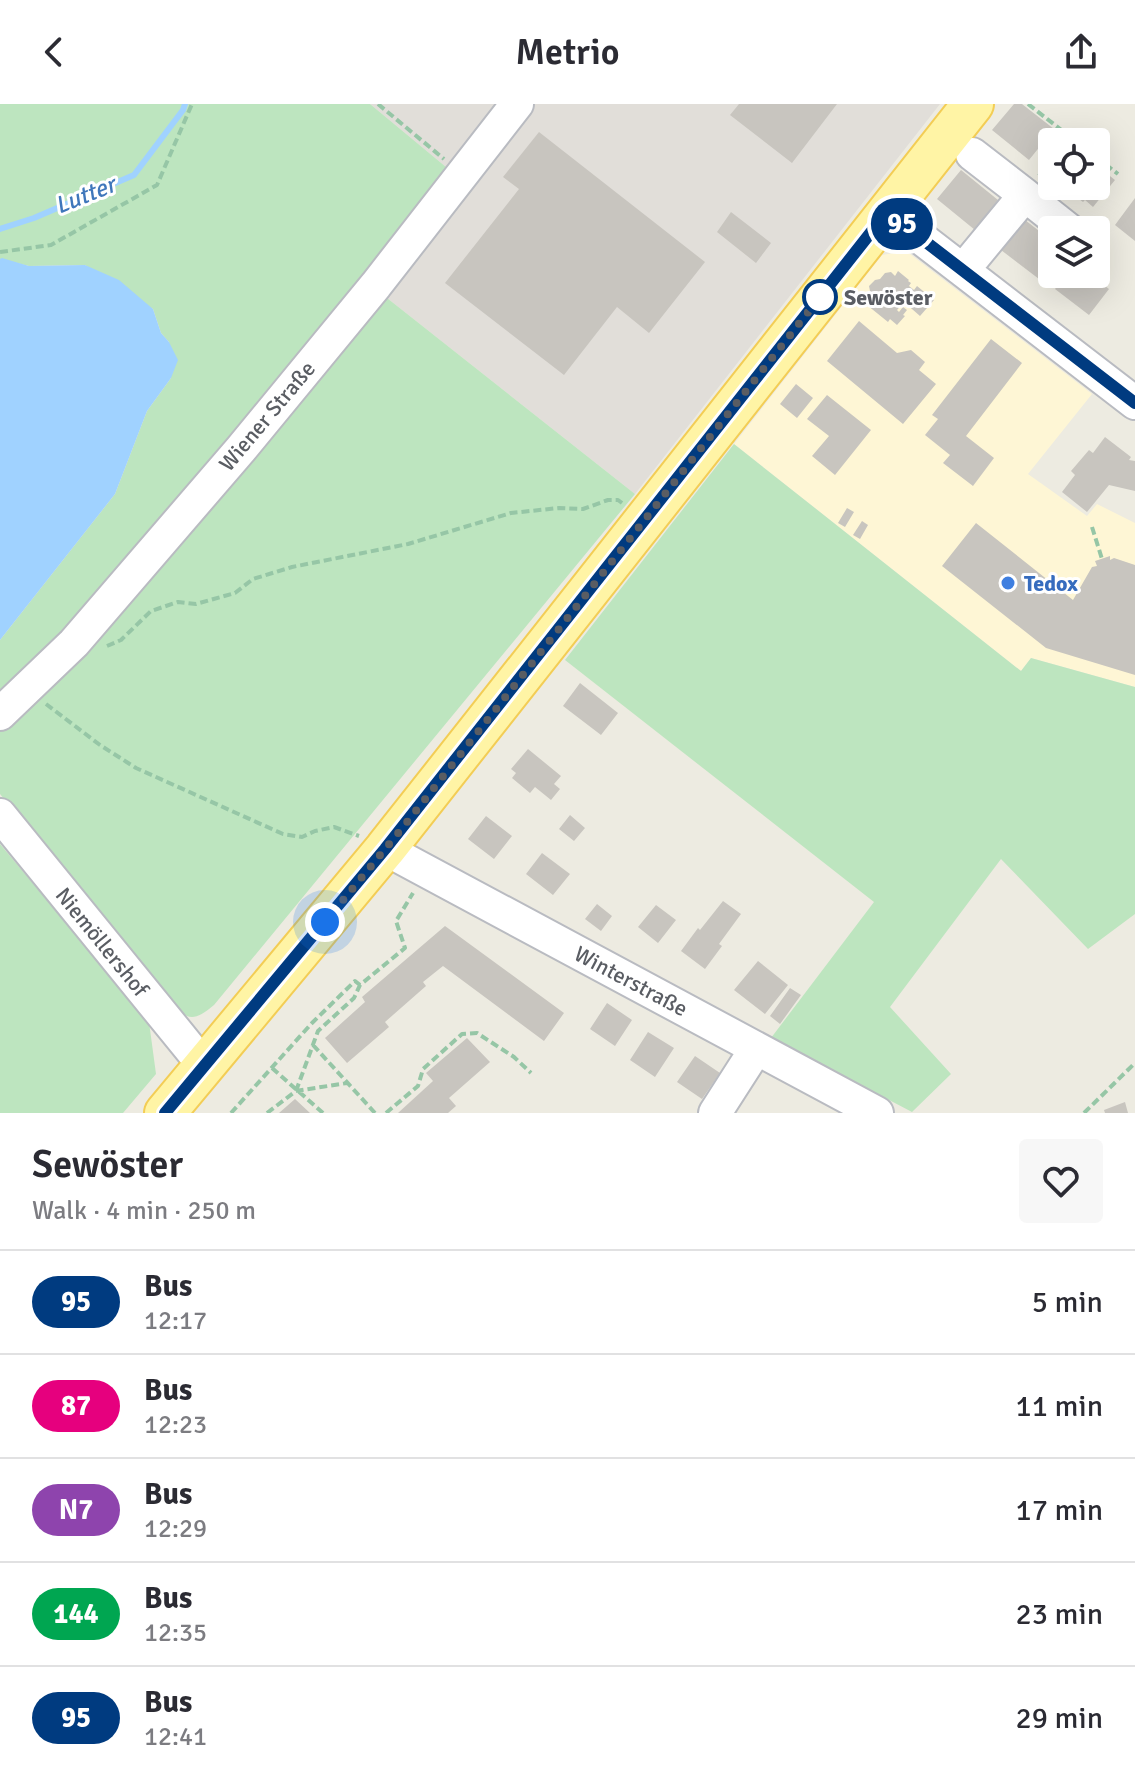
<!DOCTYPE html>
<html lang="en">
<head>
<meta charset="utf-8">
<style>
  :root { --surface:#fff; --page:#f7f7f7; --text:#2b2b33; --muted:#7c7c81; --line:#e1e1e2 }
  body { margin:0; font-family:Signika,sans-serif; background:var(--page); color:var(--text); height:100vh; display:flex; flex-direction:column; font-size:30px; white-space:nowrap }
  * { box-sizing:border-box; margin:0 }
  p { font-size:26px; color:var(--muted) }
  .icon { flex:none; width:44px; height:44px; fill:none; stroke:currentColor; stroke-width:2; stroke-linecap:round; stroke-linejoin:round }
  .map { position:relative; height:1009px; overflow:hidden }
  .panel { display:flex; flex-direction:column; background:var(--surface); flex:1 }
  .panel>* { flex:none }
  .badge { padding:0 16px; border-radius:26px; font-size:28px; line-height:52px }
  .fabs { position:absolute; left:1038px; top:24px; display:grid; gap:16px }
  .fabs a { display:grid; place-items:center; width:72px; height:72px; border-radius:8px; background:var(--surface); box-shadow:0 8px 32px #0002; font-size:40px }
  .you { position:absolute; width:40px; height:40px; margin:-20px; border:6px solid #fff; border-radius:50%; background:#1a73e8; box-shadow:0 0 0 12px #1a73e833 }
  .map>.badge { position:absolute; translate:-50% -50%; box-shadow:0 0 0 4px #fff }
  .round { display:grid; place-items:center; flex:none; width:84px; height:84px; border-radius:8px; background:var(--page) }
  .summary { display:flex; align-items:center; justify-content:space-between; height:136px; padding:0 32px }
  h1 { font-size:38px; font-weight:600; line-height:60px }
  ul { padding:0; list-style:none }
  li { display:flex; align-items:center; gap:24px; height:104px; padding:0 32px; border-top:2px solid var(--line) }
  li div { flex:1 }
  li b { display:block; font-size:30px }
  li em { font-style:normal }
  li .badge { min-width:88px; font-weight:700; text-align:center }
  header { display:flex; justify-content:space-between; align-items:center; height:104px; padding:0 32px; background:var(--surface); font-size:36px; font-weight:600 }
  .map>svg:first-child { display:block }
  .commercial { fill:#fef6d5 }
  .industrial { fill:#e1ded9 }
  .green { fill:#bde5bf }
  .water { fill:#a0d2ff }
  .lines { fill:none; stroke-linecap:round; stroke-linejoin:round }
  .stream { stroke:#a0d2ff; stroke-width:6 }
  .building { fill:#c8c5bf }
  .minor-casing { stroke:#b9bbc1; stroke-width:36 }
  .major-casing { stroke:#f3cd55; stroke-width:44 }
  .path { stroke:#96c6a6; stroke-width:4; stroke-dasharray:8 4; stroke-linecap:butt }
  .minor { stroke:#fff; stroke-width:32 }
  .major { stroke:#fff4a5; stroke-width:40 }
  .line-casing { stroke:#fff; stroke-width:18 }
  .line { stroke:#003b80; stroke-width:12 }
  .walk { stroke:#5a5d63; stroke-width:8; stroke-dasharray:0 14.4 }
  .stop-dot { fill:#fff; stroke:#003b80; stroke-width:4 }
  .shop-dot { fill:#3f7fe0; stroke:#fff; stroke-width:3 }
  .labels { text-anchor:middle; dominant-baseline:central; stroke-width:6; stroke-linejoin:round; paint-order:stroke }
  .stop-label { font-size:22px; font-weight:bold; fill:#5a5d63; stroke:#fff; text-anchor:start }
  .street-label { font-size:22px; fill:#5a5d63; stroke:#fff }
  .shop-label { font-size:22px; font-weight:bold; fill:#366cbe; stroke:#fff; text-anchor:start }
  .water-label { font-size:24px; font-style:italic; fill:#3f77bb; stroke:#fff }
</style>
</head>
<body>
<header><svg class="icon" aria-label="back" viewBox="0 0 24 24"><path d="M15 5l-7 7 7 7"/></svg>Metrio<svg class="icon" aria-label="share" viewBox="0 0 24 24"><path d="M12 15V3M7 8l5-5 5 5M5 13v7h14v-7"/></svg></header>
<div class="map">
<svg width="1135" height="1009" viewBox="0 0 1135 1009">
  <rect width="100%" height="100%" fill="#edebe1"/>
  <path class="commercial" d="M 906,147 L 1092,290 L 1028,370 L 1087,412 L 1097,400 L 1135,419 L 1135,583 L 1031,554 L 1021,567 L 734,340 L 882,151 Z"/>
  <path class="industrial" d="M 370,0 L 502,0 L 452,68 Z
    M 534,0 L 940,0 L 635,390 L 387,194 Z"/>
  <path class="green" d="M 0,0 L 370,0 L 452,68 L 66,533 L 0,592 L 0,536 L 115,390 L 147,307 L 171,274 L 169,238 L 161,229 L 153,205 L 85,161 L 29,162 L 0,155 Z
    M 387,194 L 635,390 L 214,901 C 193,919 186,916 168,896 L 0,690 L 0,626 L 81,554 L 250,359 Z
    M 734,340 L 1021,567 L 1031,554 L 1135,583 L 1135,810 L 1088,845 L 1001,755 L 890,903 L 951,970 L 912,1008 L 771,934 L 874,798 L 565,556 Z
    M 0,740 L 149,918 L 156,970 L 123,1009 L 0,1009 Z"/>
  <path class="water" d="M 2,154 L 29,162 L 85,161 L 119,176 L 153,205 L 161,229 L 169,238 L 178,256 L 171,274 L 147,307 L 115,390 L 0,536 L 0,155 Z"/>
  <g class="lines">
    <path class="stream" d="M 0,125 L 34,114 L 134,71 L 183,6 L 185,0"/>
  </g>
  <path class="building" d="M 739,0 L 837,0 L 792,59 L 730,11 Z
    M 1014,0 L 1022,0 L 1054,25 L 1029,56 L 992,26 Z
    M 539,28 L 705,158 L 649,229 L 617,203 L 564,271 L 445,179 L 519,85 L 503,73 Z
    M 1096,61 L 1115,76 L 1093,103 L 1085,96 L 1083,98 L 1062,82 L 1096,82 Z
    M 961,66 L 998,96 L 975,126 L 937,95 Z
    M 1135,94 L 1135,137 L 1115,121 Z
    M 731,108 L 771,139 L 756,159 L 717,128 Z
    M 1025,116 L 1052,137 L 1052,159 L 1039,175 L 1001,146 Z
    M 898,167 L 909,176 L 908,177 L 911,179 L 909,182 L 914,186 L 917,182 L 934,196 L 920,212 L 904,198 L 897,206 L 899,208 L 903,203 L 907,206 L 903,211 L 905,212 L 897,221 L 890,215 L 888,218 L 862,197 L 870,187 L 869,182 L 875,176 L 880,175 L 885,169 L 891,168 L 895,172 Z
    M 1067,170 L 1089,170 L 1109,185 L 1089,211 L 1055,185 Z
    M 859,217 L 897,249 L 911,246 L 925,258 L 919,266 L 936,280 L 903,320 L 827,257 Z
    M 991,235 L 1022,259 L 966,332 L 994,354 L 973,382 L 943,359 L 950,351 L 925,331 L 938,315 L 932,311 Z
    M 796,280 L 813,294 L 797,314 L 780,300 Z
    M 827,291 L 871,326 L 835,371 L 812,352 L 829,332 L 807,315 Z
    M 1105,333 L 1131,353 L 1129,356 L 1135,357 L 1135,387 L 1109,381 L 1087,408 L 1062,388 L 1075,371 L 1071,367 L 1089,346 L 1093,349 Z
    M 847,404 L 854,408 L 845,423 L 838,419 Z
    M 862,417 L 868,421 L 860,435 L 853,431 Z
    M 976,419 L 1073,496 L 1092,463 L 1097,462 L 1095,457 L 1110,452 L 1110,456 L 1114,454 L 1135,461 L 1135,571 L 1046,544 L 942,462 Z
    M 580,579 L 618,609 L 601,631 L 563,602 Z
    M 528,645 L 561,672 L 554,680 L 560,685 L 551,696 L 535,683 L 530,689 L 512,674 L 516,669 L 511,665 Z
    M 570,711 L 585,724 L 574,737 L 559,725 Z
    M 486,712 L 512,732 L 494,755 L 468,735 Z
    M 542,749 L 570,770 L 553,791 L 526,770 Z
    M 723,797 L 741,810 L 719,840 L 722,842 L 705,865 L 681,847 L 698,824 L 700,826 Z
    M 597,800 L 612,812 L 601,827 L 585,815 Z
    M 656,801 L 676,816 L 658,839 L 638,823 Z
    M 445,822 L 564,909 L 544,937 L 443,862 L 423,878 L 426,882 L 385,918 L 389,923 L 347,959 L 325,934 L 365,898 L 362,893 Z
    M 758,857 L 788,881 L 765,910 L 734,886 Z
    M 790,884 L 801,891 L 780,920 L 770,912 Z
    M 607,899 L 632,916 L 615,942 L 590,925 Z
    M 648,928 L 674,944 L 655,973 L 630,956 Z
    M 467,934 L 490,958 L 449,994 L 456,1002 L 448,1009 L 398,1009 L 433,977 L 426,969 Z
    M 695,952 L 720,969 L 702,995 L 677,978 Z
    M 295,995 L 310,1009 L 279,1009 Z
    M 1125,998 L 1128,1009 L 1105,1009 L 1104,1006 Z"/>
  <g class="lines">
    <defs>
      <path id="minor" d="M 972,50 L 1025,91
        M 887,108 L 1135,299
        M 963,166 L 1025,91 L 1069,126
        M 0,610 L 74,539 L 241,345 L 376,181 L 517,0
        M 0,711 L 205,963
        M 385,745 L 877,1009
        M 715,1009 L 756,945"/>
      <path id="major" d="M 165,1009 L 385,745 L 973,0"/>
    </defs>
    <use href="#minor" class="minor-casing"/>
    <use href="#major" class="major-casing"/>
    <path class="path" d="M 378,0 L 444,55
      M 1028,0 L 1069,32
      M 1065,38 L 1069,32 L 1076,38
      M 1096,53 L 1118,70
      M 1039,72 L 1052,55
      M 0,148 L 51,141 L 157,81 L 192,0
      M 1092,423 L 1102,455
      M 107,542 L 121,536 L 151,507 L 178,498 L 196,500 L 235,489 L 253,475 L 292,463 L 408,440 L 511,409 L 559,404 L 583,405 L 608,396 L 618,396 L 622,399
      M 46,600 L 100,641 L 136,664 L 283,730 L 302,733 L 315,727 L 334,723 L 359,732
      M 313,941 L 375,1009
      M 272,964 L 323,1009
      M 296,987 L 318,927 L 354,894 L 360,881 L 405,844 L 396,817 L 413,789
      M 231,1009 L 312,919 L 355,877 L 360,881
      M 267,1009 L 296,987 L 347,979
      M 386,1009 L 418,982 L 423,965 L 462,930 L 477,929 L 514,953 L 531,969
      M 1084,1009 L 1135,959"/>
    <use href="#minor" class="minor"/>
    <use href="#major" class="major"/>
  </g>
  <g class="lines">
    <defs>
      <path id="line" d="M 165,1009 L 385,745 L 887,108 L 1135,299"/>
    </defs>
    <use href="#line" class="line-casing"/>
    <use href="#line" class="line"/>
    <path class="walk" d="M 325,818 L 404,722 L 820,193"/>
  </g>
  <circle class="stop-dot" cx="820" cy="193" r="16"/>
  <circle class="shop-dot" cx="1008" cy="479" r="8"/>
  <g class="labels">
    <g class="stop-label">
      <text x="844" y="193">Sewöster</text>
    </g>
    <g class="street-label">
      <text transform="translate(267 312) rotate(-50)">Wiener Straße</text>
      <text transform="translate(102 838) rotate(51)">Niemöllershof</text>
      <text transform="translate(631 877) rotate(28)">Winterstraße</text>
    </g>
    <g class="shop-label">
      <text x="1024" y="479">Tedox</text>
    </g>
    <g class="water-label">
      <text transform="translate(85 91) rotate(-22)">Lutter</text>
    </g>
  </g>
</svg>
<div class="fabs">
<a><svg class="icon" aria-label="locate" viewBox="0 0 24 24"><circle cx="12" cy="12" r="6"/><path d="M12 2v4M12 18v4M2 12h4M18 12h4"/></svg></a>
<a><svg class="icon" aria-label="layers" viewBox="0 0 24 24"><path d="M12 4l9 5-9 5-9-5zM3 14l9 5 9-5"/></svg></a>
</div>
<div class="you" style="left:325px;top:818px"></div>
<b class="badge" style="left:902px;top:120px;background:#003b80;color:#fff">95</b>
</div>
<section class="panel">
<div class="summary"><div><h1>Sewöster</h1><p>Walk · 4 min · 250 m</p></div><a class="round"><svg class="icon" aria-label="heart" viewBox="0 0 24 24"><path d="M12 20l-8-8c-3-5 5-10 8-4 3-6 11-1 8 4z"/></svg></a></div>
<ul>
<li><span class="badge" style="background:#003b80;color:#fff">95</span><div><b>Bus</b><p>12:17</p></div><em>5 min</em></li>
<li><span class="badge" style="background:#e6007e;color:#fff">87</span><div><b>Bus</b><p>12:23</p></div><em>11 min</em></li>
<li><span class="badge" style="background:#8e44ad;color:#fff">N7</span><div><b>Bus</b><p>12:29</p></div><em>17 min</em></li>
<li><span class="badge" style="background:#00a651;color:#fff">144</span><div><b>Bus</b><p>12:35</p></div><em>23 min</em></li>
<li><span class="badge" style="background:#003b80;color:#fff">95</span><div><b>Bus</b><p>12:41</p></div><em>29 min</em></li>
</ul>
</section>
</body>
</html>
